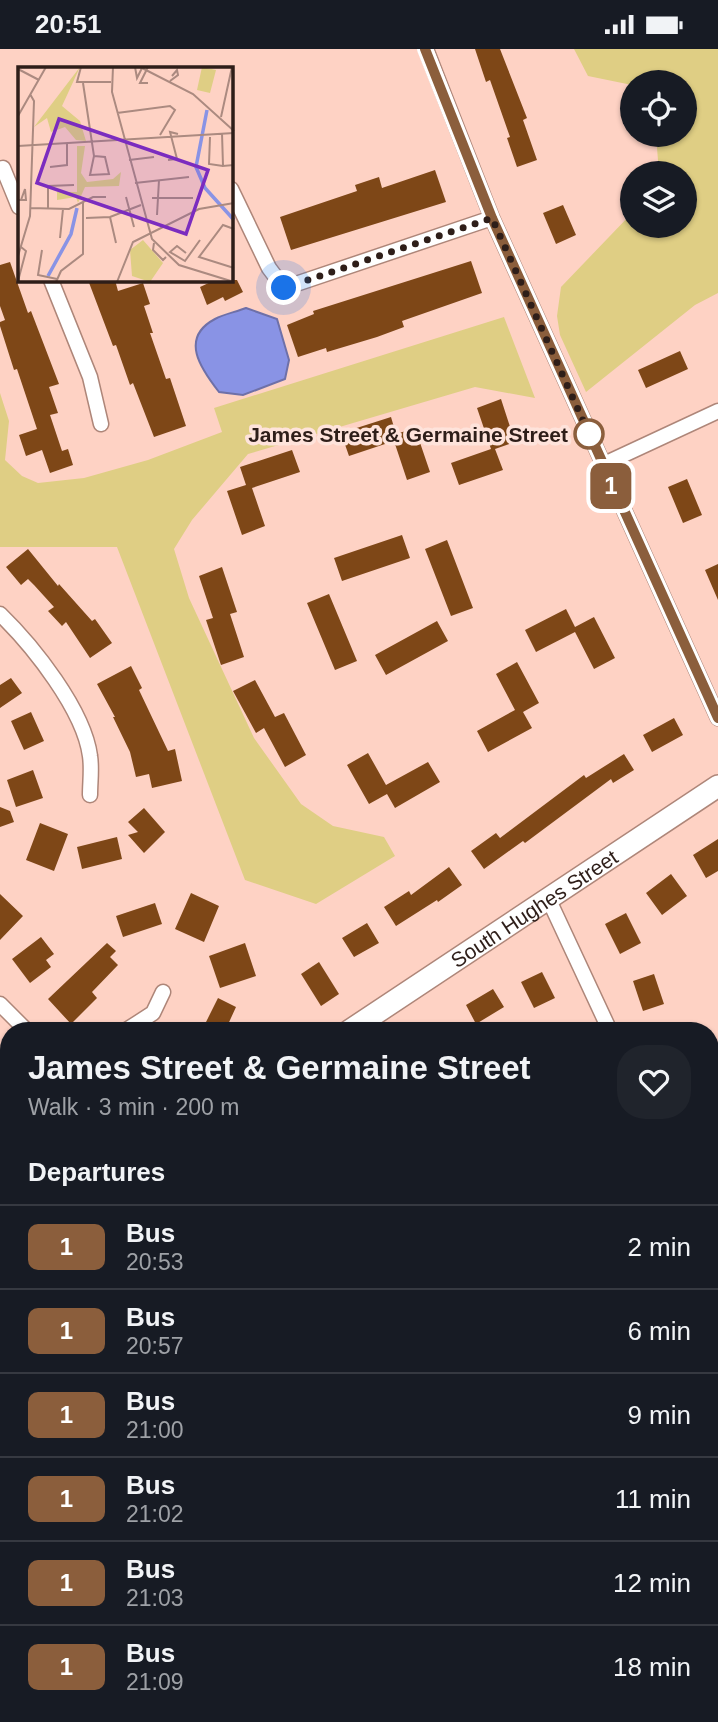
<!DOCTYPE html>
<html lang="en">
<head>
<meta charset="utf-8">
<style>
  :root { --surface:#171b24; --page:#20242c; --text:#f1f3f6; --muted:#9ea1a6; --line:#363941 }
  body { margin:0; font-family:Helvetica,sans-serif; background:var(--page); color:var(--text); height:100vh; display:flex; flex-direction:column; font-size:26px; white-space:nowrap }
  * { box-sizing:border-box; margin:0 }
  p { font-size:23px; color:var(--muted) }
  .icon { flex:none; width:38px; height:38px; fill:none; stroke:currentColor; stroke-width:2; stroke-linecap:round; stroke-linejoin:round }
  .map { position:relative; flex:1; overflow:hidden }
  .panel { position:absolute; left:0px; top:973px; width:719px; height:700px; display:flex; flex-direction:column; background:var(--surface); border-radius:28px 28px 0 0; box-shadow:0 2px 5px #0004 }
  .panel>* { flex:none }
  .badge { padding:0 14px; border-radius:10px; font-size:24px; line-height:46px }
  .buttons { position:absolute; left:620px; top:21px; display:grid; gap:14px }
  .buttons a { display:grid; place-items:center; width:77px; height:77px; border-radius:50%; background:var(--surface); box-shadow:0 2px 5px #0004; font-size:35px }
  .you { position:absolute; width:35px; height:35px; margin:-18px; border:5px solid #fff; border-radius:50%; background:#1a73e8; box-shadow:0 0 0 10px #1a73e833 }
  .map>.badge { position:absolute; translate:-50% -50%; box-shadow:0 0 0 4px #fff }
  h2 { padding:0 28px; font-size:26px; line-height:63px }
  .round { display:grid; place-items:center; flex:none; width:74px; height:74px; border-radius:28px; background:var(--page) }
  .summary { display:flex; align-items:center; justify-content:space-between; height:119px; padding:0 28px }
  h1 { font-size:33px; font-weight:800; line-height:52px }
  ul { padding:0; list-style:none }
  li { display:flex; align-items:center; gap:21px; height:84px; padding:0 28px; border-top:2px solid var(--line) }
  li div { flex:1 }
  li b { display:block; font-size:26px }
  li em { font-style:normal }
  li .badge { min-width:77px; font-weight:700; text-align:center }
  .status { display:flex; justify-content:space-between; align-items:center; height:49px; padding:0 35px; background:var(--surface); direction:ltr }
  .status svg { height:19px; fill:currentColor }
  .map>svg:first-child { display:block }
  .green { fill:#dfce84 }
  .water { fill:#8993e5; stroke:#6e70a8; stroke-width:2 }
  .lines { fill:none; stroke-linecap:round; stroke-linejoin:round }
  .stream { stroke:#6e70a8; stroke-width:4.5 }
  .building { fill:#7e4717 }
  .street-casing { stroke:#ae8679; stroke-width:17 }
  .secondary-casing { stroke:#ae8679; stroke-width:24 }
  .street { stroke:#fff; stroke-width:14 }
  .secondary { stroke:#fff; stroke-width:21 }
  .line-casing { stroke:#fff; stroke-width:16 }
  .line { stroke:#8b5e3c; stroke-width:10 }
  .walk { stroke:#2e1e19; stroke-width:7; stroke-dasharray:0 12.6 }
  .stop-dot { fill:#fff; stroke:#8b5e3c; stroke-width:3.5 }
  .labels { text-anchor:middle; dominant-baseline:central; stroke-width:7; stroke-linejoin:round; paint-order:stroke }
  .stop-label { font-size:21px; font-weight:bold; fill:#2e1e19; stroke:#fee3db; text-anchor:end }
  .street-label { font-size:21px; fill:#2e1e19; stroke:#fee3db }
  .inset-river { fill:none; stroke:#8993e5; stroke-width:3.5 }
  .inset-road { fill:none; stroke:#ab8a80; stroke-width:2 }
  .view { fill:#7b2cbf; fill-opacity:0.15; stroke:#7b2cbf; stroke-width:3.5 }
  .inset-edge { fill:none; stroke:#2e1e19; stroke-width:3.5 }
</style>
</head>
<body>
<div class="status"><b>20:51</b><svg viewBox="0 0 49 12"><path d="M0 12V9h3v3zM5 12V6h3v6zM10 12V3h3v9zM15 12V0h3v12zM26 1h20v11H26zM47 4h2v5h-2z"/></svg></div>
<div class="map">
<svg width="718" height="1673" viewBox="0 0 718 1673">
  <rect width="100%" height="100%" fill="#fed2c4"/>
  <path class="green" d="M 574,0 L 718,0 L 718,244 L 695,256 L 586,343 L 560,286 L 557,267 L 561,238 L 632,164 L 632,177 L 684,177 L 684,124 L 659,124 L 656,86 L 684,86 L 684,33 L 632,33 L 632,36 L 588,27 Z
    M 504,268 L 535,349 L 475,338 L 248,405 L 192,471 L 174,500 L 189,549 L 254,689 L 301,755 L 333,777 L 384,788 L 395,807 L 316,855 L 245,831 L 117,498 L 0,498 L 0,344 L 9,372 L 5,411 L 22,427 L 38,434 L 84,429 L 148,411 L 222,383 L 214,359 Z"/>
  <path class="water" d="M 246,259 L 277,270 L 289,311 L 285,330 L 243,346 L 219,343 C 201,320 179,289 215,270 C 224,265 236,263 246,259 Z
    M 640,1664 L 665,1664 L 658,1673 L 631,1673 Z"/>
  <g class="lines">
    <path class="stream" d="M 710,1546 L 718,1542
      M 555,1673 L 566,1664"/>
  </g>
  <path class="building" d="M 475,0 L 500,0 L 527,69 L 523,71 L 537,111 L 517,118 L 507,89 L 510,88 L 490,31 L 486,33 Z
    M 435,121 L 446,153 L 291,201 L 280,168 L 357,142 L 355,136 L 379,128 L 382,139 Z
    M 563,156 L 576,186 L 556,195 L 543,164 Z
    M 471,212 L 482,244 L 402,272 L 404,278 L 377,288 L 327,303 L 326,299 L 298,308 L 287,276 L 314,265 L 313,262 Z
    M 10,213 L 28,264 L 31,262 L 59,335 L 49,338 L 58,364 L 50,366 L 62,402 L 68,400 L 73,416 L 50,424 L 42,401 L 26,407 L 19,386 L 37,380 L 17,320 L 14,321 L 0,277 L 0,273 L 5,271 L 0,257 L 0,216 Z
    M 88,231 L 115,231 L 118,242 L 143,234 L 150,255 L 144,257 L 153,284 L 150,284 L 166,330 L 170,329 L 186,377 L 154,388 L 133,334 L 130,336 L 116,296 L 113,297 Z
    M 215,231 L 237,231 L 243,243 L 225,252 L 223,248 L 207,256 L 200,238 Z
    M 680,302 L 688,320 L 646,339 L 638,321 Z
    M 501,350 L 515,393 L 495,400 L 503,421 L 459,436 L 451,414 L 491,400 L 477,359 Z
    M 391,368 L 396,385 L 415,379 L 430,423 L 407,431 L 394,392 L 349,407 L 341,384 Z
    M 292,401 L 300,423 L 252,439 L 265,477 L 242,486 L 227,442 L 246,436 L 240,418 Z
    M 687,430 L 702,466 L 683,474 L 668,438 Z
    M 402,486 L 410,509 L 342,532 L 334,509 Z
    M 447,491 L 473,559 L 451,567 L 425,500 Z
    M 28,500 L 58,537 L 59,535 L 92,572 L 95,570 L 112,594 L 90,609 L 66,573 L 62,577 L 48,562 L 54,558 L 34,536 L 28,530 L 21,536 L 6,518 Z
    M 718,515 L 718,551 L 705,521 Z
    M 222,518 L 237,563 L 230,565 L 244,608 L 221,616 L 206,571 L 213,569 L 199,527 Z
    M 329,545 L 357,612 L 335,621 L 307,554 Z
    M 566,560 L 575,578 L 594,568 L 615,609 L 594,620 L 575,583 L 536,603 L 525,581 Z
    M 437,572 L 448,592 L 386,626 L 375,606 Z
    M 517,613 L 539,654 L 523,663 L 532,679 L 488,703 L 477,682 L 515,661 L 496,625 Z
    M 131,617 L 142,639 L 139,641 L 168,702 L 175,700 L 182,732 L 152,739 L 149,725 L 136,728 L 130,703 L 113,668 L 115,668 L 97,635 Z
    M 11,629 L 22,644 L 0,659 L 0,636 Z
    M 255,631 L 275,668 L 284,664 L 306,706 L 285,718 L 264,679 L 256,684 L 233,642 Z
    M 31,663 L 44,692 L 24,701 L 11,672 Z
    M 674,669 L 683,686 L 652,703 L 643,686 Z
    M 368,704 L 386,736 L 428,713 L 440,733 L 395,759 L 387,745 L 369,755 L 347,716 Z
    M 624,705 L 634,721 L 613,734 L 611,730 L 525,794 L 523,792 L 484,820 L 471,802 L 496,784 L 500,789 L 584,726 L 586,729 Z
    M 33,721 L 43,749 L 16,758 L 7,731 Z
    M 0,758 L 10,762 L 14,773 L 0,778 Z
    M 144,759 L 165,783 L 144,804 L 128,786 L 138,783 L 128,773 Z
    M 40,774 L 68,785 L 54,822 L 26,811 Z
    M 117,788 L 122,810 L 82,820 L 77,798 Z
    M 718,790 L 718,822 L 706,829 L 693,806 Z
    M 449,818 L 462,836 L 438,853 L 437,851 L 396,877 L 384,858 L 409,842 L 411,846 Z
    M 671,825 L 687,847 L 662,866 L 646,844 Z
    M 191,844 L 219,857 L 204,893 L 175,880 Z
    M 0,845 L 23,867 L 0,891 Z
    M 155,854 L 162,875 L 123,888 L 116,867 Z
    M 626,864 L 641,894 L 620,905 L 605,875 Z
    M 367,874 L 379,894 L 354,908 L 342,889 Z
    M 41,888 L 54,905 L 46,911 L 51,918 L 30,934 L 12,910 Z
    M 107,894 L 116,902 L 110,908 L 118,916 L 92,943 L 97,949 L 71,975 L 48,950 Z
    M 245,894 L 256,927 L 220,939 L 209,907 Z
    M 319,913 L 339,945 L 321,957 L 301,925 Z
    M 542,923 L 555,949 L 534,959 L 521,933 Z
    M 654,925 L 664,955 L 643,962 L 633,932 Z
    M 493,940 L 504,958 L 476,975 L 466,956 Z
    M 218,949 L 236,958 L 225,982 L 213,982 L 204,977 Z"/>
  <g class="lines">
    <defs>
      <path id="street" d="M 426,0 L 492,169 L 718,669
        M 0,120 L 3,119 L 19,158
        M 231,140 L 269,219 L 284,239 L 492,169
        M 51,231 L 90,328 L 101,375
        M 602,416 L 718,362
        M 0,565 C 33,597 84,661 90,707 C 92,720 90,733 90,746
        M 548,849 L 610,982
        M 0,955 L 27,982
        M 125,982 L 153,964 L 163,943
        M 0,1063 L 9,1057
        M 710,1305 L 718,1325
        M 0,1424 L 9,1432
        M 242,1664 L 250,1673"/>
      <g id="secondary">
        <path id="s1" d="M 349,982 L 718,737"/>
        <path d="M 0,1213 L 9,1207"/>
      </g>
    </defs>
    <use href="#street" class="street-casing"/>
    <use href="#secondary" class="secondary-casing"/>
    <use href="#street" class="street"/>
    <use href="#secondary" class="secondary"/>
  </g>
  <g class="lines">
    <defs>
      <path id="line" d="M 425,0 L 492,169 L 718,669"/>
    </defs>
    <use href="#line" class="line-casing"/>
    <use href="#line" class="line"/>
    <path class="walk" d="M 284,239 L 492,169 L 589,385"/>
  </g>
  <circle class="stop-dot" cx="589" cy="385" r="14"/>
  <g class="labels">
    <g class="stop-label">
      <text x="568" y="385">James Street &amp; Germaine Street</text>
    </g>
    <g class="street-label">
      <text stroke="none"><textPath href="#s1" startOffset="222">South Hughes Street</textPath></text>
    </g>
  </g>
  <g transform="translate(18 18)">
    <rect width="215" height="215" fill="#fed2c4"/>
    <path d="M 62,0 L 44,39 L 62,54 L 68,74 L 58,73 L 47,60 L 33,65 L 29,51 L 16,60 ZM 184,0 L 198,3 L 192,26 L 179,23 ZM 59,79 L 67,79 L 63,106 L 69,115 L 95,112 L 103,105 L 101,119 L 67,120 L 60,136 L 58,130 L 39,133 L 39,125 L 59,125 ZM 125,173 L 145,196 L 132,215 L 114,209 L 112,183 Z" fill="#dfce84"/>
    <path class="inset-river" d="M 189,43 L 178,100 L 187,121 L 216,153M 30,209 L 53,167 L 59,141"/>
    <path class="inset-road" d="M 63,0 L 59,15 L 93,15M 95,0 L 94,25 L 134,172 L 161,198 L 216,215M 117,0 L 119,11 L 124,1M 122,0 L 175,27 L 216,64M 0,2 L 21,13M 152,14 L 160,8 L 159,3 L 154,9M 65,16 L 76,89 L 72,108 L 91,107 L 87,90 L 76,89M 130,16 L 122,16 L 130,0M 99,46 L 152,39 L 157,43 L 142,68M 0,49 L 28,0M 203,50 L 214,0M 204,66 L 205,99 L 216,98M 192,70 L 191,97 L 205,99M 0,79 L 216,66M 111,93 L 136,90M 150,93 L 159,92 L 152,65 L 160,67M 32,100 L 49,98 L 49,77M 117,116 L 171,110M 108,130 L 116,160M 134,131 L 175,131M 0,133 L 8,133 L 7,122 L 3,133M 12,141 L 51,142 L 75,130 L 88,130M 30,141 L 30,119 L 56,118M 139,148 L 141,113M 92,150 L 98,176M 68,151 L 92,150 L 123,138M 216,162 L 205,158 L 181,190 L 216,201M 42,171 L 45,142M 136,176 L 135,183 L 145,193 L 148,190M 24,183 L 20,208 L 39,212M 168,186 L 159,179 L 152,185 L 167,194 L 182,173M 0,189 L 12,149 L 16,34 L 12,27M 0,214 L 8,184 L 3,180M 38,215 L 43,204 L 65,187 L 65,135M 99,215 L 115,175 L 181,142 L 216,136"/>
    <path class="view" d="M 41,52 L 190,103 L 168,167 L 19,116 Z"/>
    <rect width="215" height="215" class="inset-edge"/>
  </g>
</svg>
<div class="buttons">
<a><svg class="icon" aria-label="locate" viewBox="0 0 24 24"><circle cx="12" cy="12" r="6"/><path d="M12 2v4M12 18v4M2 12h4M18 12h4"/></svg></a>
<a><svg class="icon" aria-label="layers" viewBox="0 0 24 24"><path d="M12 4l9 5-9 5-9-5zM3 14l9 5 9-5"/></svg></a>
</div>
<div class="you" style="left:284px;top:239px"></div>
<b class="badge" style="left:611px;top:437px;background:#8b5e3c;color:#fff">1</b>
<section class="panel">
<div class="summary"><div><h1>James Street &amp; Germaine Street</h1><p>Walk · 3 min · 200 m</p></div><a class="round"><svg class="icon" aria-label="heart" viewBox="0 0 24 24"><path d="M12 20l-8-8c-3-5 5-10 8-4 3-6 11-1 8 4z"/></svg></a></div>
<h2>Departures</h2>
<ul>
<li><span class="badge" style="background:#8b5e3c;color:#fff">1</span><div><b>Bus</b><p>20:53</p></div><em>2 min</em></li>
<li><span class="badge" style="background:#8b5e3c;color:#fff">1</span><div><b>Bus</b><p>20:57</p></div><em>6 min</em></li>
<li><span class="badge" style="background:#8b5e3c;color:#fff">1</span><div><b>Bus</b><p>21:00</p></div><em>9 min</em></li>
<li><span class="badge" style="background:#8b5e3c;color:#fff">1</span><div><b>Bus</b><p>21:02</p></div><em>11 min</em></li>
<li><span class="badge" style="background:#8b5e3c;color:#fff">1</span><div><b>Bus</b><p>21:03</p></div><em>12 min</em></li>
<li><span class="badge" style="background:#8b5e3c;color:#fff">1</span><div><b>Bus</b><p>21:09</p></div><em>18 min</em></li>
</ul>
</section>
</div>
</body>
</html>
